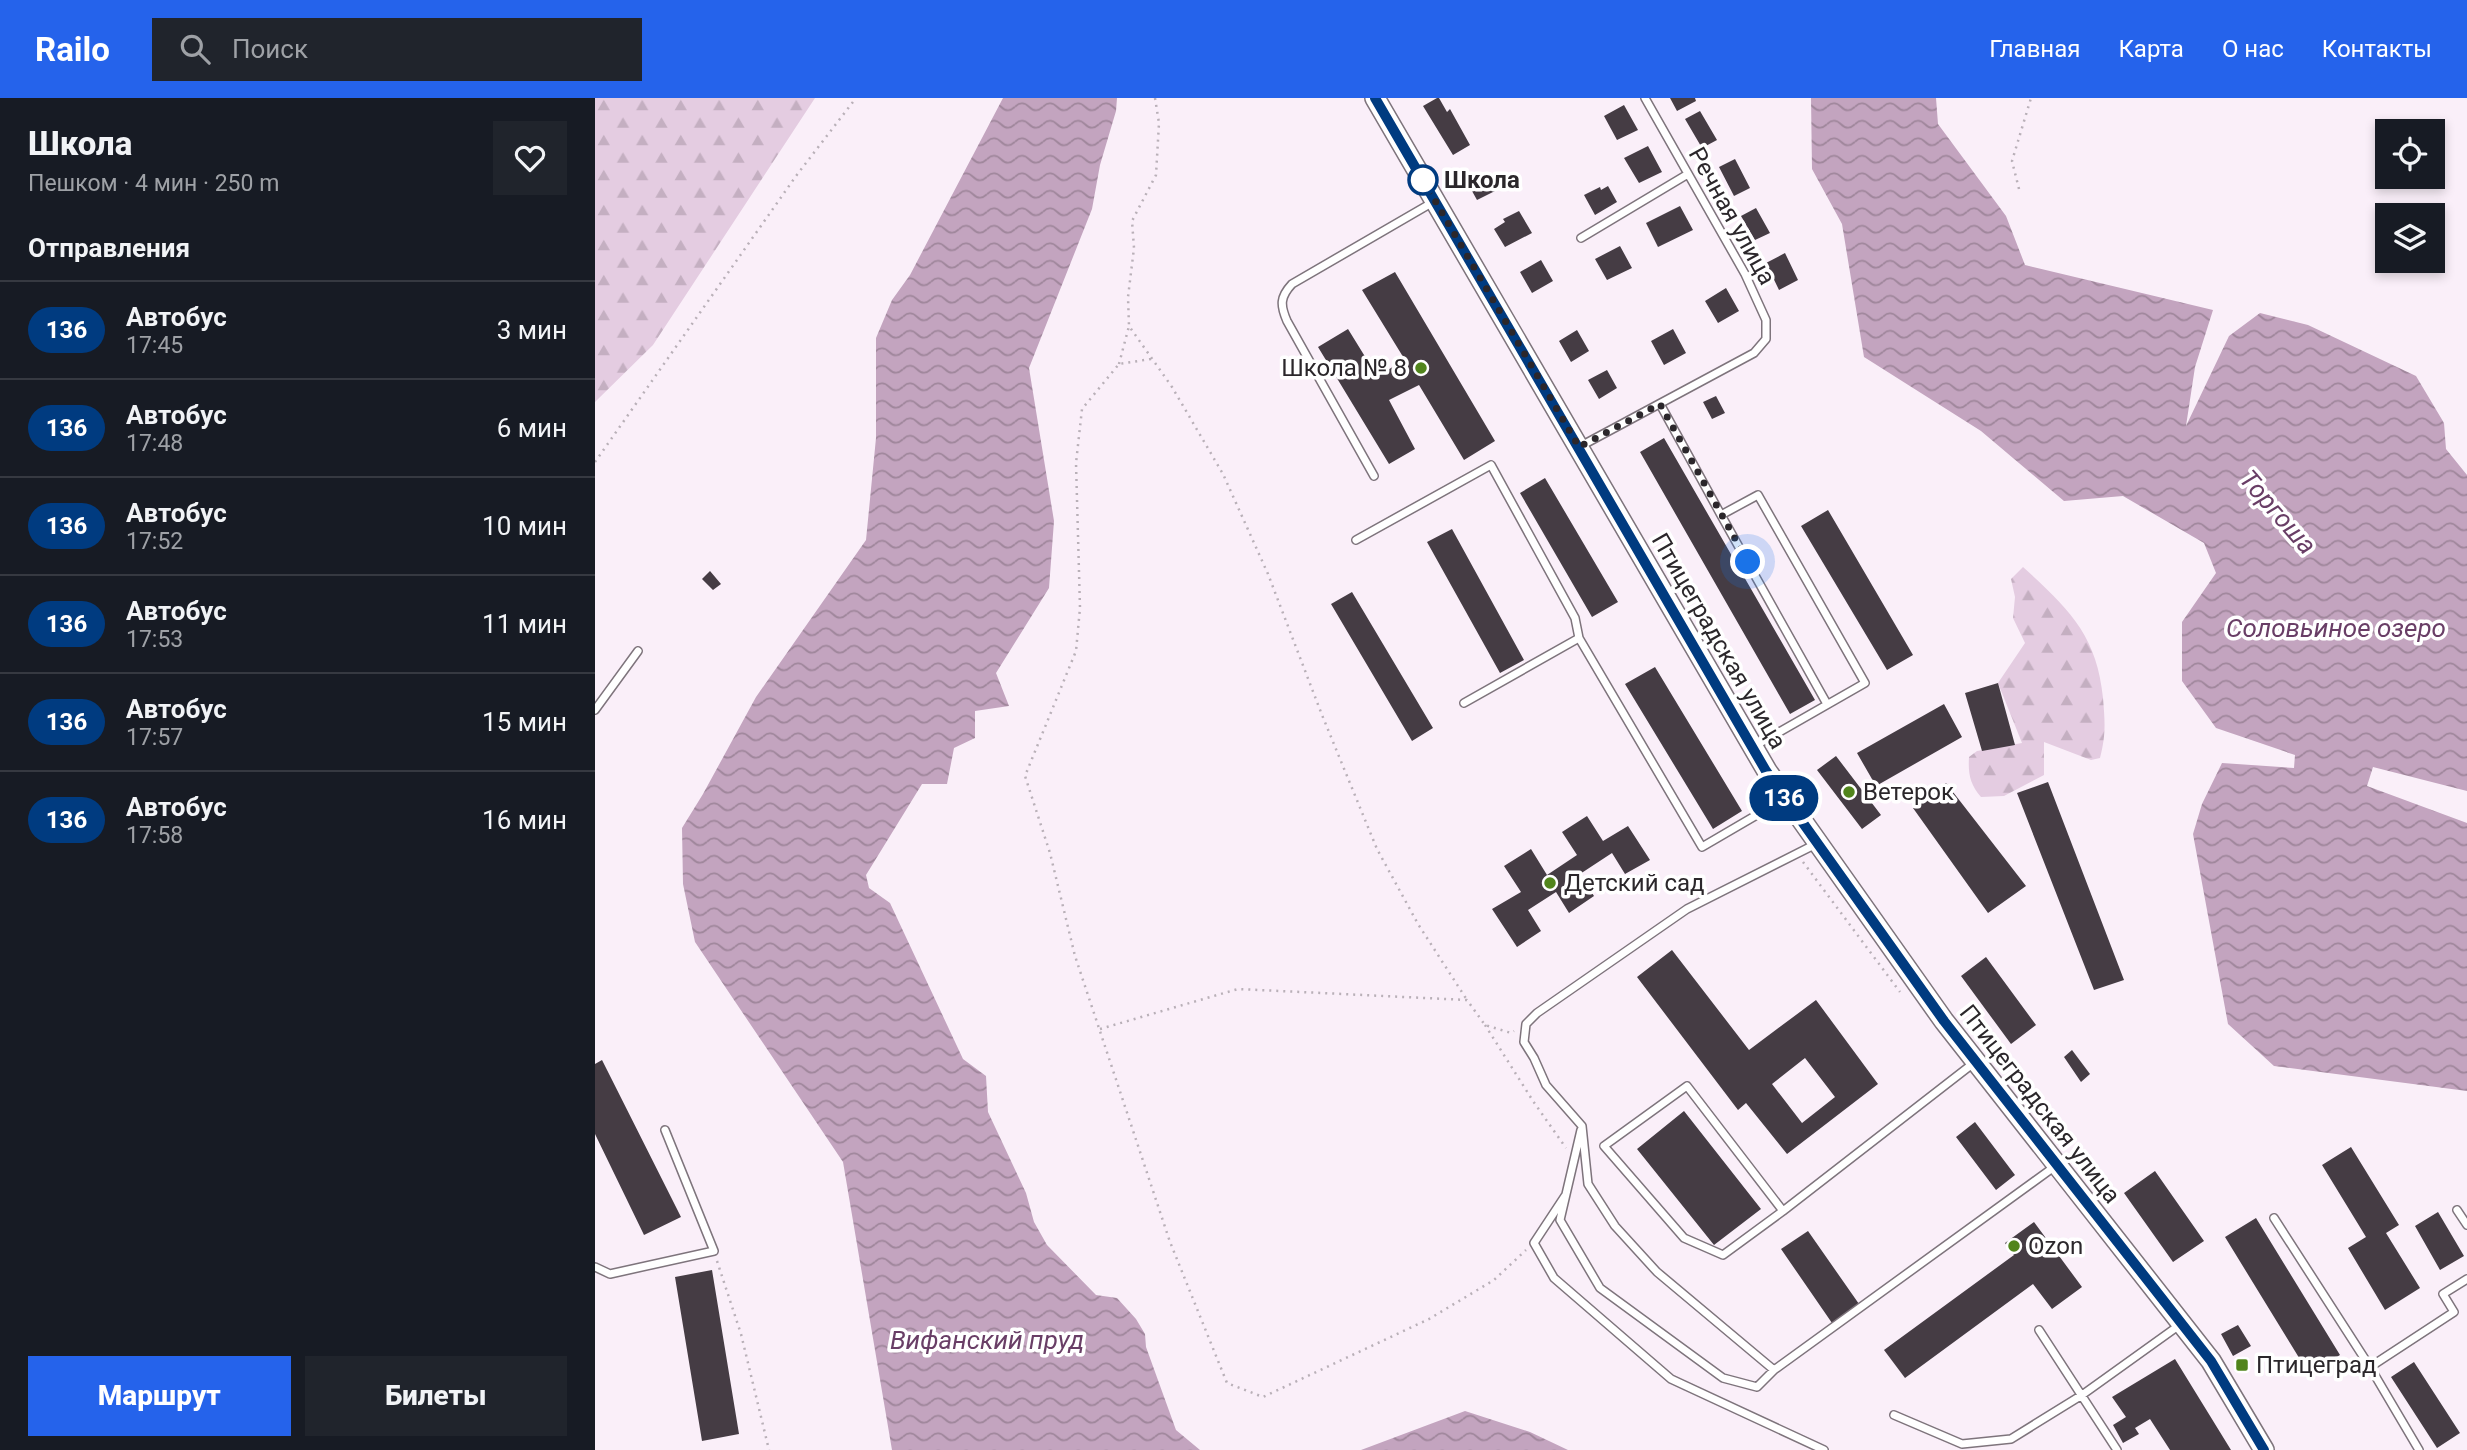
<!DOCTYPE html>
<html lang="ru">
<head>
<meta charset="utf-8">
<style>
  :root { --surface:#171b24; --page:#20242c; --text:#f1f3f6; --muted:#9ea1a6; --line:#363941; --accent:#2563eb }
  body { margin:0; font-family:Roboto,sans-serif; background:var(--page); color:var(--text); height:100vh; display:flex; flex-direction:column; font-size:26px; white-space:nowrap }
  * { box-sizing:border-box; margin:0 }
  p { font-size:23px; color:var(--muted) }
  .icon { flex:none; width:38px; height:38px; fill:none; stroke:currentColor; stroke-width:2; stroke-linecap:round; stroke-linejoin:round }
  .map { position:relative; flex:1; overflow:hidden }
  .sheet { display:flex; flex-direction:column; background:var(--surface); width:595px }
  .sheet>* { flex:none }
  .badge { padding:0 14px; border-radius:23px; font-size:24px; line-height:46px }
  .buttons { position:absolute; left:1780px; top:21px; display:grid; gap:14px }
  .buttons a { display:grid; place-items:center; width:70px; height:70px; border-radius:0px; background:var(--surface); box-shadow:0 4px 10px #0003; font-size:35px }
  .you { position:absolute; width:35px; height:35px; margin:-18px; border:5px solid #fff; border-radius:50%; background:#1a73e8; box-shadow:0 0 0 10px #1a73e833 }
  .map>.badge { position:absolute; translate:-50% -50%; box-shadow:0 0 0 4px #fff }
  h2 { padding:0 28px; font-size:26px; line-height:63px }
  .round { display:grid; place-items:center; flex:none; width:74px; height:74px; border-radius:0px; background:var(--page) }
  .headline { display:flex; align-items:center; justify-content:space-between; height:119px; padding:0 28px }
  h1 { font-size:33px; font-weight:800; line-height:52px }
  .action { display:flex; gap:14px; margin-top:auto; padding:14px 28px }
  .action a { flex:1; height:80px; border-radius:0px; background:var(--accent); color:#fff; font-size:28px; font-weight:800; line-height:80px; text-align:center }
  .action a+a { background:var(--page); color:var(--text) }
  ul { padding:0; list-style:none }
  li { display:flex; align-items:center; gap:21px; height:98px; padding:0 28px; border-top:2px solid var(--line) }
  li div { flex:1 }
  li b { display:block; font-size:26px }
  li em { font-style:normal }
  li .badge { min-width:77px; font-weight:700; text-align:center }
  header { display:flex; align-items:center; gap:42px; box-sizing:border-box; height:98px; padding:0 35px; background:var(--accent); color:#fff }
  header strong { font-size:33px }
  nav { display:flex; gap:38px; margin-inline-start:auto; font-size:24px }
  .search { width:490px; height:63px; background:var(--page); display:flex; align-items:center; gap:18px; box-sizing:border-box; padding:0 24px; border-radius:0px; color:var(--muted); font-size:26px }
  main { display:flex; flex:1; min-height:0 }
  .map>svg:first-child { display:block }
  .forest { fill:url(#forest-firs) }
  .water { fill:url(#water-waves) }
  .building { fill:#453c44; fill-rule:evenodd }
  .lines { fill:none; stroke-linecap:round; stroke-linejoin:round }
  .lane-casing { stroke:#7e747c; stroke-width:10 }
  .secondary-casing { stroke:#7e747c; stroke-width:22 }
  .path { stroke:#b9b0b8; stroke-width:2.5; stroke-dasharray:2 5; stroke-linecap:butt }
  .lane { stroke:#fff; stroke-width:7 }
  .secondary { stroke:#fff; stroke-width:19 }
  .line-casing { stroke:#fff; stroke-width:16 }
  .line { stroke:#003b80; stroke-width:10 }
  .walk { stroke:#2b272b; stroke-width:7; stroke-dasharray:0 12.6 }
  .stop-dot { fill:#fff; stroke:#003b80; stroke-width:3.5 }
  .poi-dot { fill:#51851c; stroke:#fff; stroke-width:2.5 }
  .labels { text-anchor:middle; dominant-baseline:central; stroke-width:7; stroke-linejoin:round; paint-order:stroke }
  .stop-label { font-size:24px; font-weight:bold; fill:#2b272b; stroke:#fff; text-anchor:start }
  .street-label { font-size:24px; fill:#2b272b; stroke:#fff }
  .poi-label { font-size:24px; fill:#2b272b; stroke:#fff; text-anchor:start }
  .water-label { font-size:26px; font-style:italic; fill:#693e66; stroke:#fff }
</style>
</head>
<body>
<header>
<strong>Railo</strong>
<div class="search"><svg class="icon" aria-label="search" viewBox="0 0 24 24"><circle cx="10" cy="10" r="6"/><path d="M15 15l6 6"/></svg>Поиск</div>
<nav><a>Главная</a><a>Карта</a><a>О нас</a><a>Контакты</a></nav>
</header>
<main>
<section class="sheet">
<div class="headline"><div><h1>Школа</h1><p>Пешком · 4 мин · 250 m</p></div><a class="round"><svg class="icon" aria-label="heart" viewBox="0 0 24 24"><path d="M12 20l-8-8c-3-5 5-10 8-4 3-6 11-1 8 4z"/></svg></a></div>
<h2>Отправления</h2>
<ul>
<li><span class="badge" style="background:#003b80;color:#fff">136</span><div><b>Автобус</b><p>17:45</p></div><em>3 мин</em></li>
<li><span class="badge" style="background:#003b80;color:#fff">136</span><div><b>Автобус</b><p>17:48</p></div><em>6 мин</em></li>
<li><span class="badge" style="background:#003b80;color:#fff">136</span><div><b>Автобус</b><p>17:52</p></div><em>10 мин</em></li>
<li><span class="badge" style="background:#003b80;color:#fff">136</span><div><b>Автобус</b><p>17:53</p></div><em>11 мин</em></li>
<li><span class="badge" style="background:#003b80;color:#fff">136</span><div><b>Автобус</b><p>17:57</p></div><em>15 мин</em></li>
<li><span class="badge" style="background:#003b80;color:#fff">136</span><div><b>Автобус</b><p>17:58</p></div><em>16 мин</em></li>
</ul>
<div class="action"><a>Маршрут</a><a>Билеты</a></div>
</section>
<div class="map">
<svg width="1872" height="1352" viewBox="0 0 1872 1352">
  <defs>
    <pattern id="forest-firs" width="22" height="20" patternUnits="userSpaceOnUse" patternTransform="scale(1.75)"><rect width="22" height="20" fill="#e4cce1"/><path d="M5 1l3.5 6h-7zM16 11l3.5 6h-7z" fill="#c4afc1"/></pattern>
    <pattern id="water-waves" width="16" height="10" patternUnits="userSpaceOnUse" patternTransform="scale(1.75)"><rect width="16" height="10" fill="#c3a4bf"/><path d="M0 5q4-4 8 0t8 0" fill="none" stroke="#9f869b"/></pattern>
  </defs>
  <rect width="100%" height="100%" fill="#faeff9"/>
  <path class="forest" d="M 0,0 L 220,0 L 58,247 L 0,304 Z
    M 1428,469 C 1473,510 1502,537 1508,600 C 1510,624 1511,637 1505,660 L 1496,662 L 1449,644 L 1449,677 L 1409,698 L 1386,699 C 1375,686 1373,676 1374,659 L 1382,653 L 1427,645 L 1403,585 L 1430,545 L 1418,520 L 1420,499 L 1416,481 Z"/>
  <path class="water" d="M 408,0 L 522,0 L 521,13 L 505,67 L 497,111 L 434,270 L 459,423 L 454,490 L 401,575 L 414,608 L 380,613 L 380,640 L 359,650 L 352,686 L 327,686 L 271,777 L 274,790 L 295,805 L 368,961 L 391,978 L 393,1014 L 431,1095 L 439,1124 L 452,1147 L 501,1197 L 522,1200 L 541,1221 L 550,1236 L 551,1249 L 581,1332 L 605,1352 L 297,1352 L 248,1064 L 100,844 L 88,786 L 87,730 L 108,696 L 161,599 L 271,442 L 281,340 L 281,240 L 297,202 L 315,177 Z
    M 1216,0 L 1341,0 L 1343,26 L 1411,118 L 1430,167 L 1618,212 L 1600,269 L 1591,328 L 1634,238 L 1665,215 L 1713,227 L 1821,278 L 1849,325 L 1851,351 L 1872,377 L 1872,693 L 1778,669 L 1772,688 L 1872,725 L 1872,993 L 1679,968 L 1633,926 L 1598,736 L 1607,706 L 1627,665 L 1699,670 L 1700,657 L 1621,630 L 1587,583 L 1587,524 L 1621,475 L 1609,445 L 1528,398 L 1469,403 L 1386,333 L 1269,259 L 1247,126 L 1217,71 Z
    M 870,1313 L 935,1334 L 973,1352 L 766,1352 Z"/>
  <path class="building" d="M 842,0 L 844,0 L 852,14 L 855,11 L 875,47 L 858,57 L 828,8 Z
    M 1075,0 L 1100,0 L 1101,3 L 1082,13 Z
    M 1029,7 L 1043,32 L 1022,42 L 1009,18 Z
    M 1105,13 L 1122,42 L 1107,50 L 1090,21 Z
    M 1053,48 L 1067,74 L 1044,85 L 1029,60 Z
    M 1140,61 L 1155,90 L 1139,98 L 1124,69 Z
    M 886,77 L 889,83 L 897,79 L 904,91 L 882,102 L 872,84 Z
    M 1013,88 L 1022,104 L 1000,117 L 989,97 L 1005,89 L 1006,92 Z
    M 1085,108 L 1098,132 L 1063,149 L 1051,125 Z
    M 1161,110 L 1175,135 L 1160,142 L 1146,118 Z
    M 924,113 L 937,135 L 910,149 L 899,131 L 910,124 L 908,121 Z
    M 1025,148 L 1037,170 L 1012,182 L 1000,161 Z
    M 1190,155 L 1203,182 L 1184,192 L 1171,165 Z
    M 946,162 L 958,183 L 937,195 L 925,174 Z
    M 800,174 L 900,343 L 869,362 L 824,287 L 794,302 L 820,351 L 794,366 L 723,249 L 753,231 L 782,278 L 810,262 L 767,192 Z
    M 1131,190 L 1144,213 L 1123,225 L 1110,203 Z
    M 1078,231 L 1091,255 L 1069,267 L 1056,243 Z
    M 982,232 L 994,253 L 976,264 L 964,243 Z
    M 1012,272 L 1022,290 L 1004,301 L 993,282 Z
    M 1121,298 L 1130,315 L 1117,321 L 1108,304 Z
    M 1069,340 L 1220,602 L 1195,616 L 1045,354 Z
    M 950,380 L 1023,504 L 997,519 L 925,395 Z
    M 1233,412 L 1318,557 L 1292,572 L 1206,428 Z
    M 857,431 L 929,562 L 905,575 L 832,444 Z
    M 115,473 L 126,486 L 118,492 L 107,481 Z
    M 757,494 L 838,630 L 817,643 L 736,506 Z
    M 1060,569 L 1147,713 L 1118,731 L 1030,586 Z
    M 1403,585 L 1420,647 L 1387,653 L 1370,595 Z
    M 1349,606 L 1367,639 L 1281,688 L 1262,655 Z
    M 1241,658 L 1286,717 L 1267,731 L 1222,672 Z
    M 1453,684 L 1529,882 L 1499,892 L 1422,695 Z
    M 1351,685 L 1431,788 L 1393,815 L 1318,710 Z
    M 992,718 L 1008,743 L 1033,728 L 1055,762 L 1030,776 L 1017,755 L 985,776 L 999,798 L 974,815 L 961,794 L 933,812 L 946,833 L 922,849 L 897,811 L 926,794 L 909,768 L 936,751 L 952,777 L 982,757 L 967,734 Z
    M 1077,852 L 1154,952 L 1221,902 L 1283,986 L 1192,1056 L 1151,1005 L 1143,1012 L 1042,879 ZM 1210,960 L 1240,999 L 1207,1025 L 1177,986 Z
    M 1391,859 L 1441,927 L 1416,946 L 1366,878 Z
    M 1477,952 L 1495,976 L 1486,984 L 1469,959 Z
    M 7,962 L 86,1119 L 49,1137 L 0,1036 L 0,966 Z
    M 1089,1013 L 1166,1111 L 1119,1147 L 1042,1051 Z
    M 1380,1024 L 1420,1077 L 1401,1092 L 1361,1039 Z
    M 1756,1049 L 1804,1127 L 1791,1135 L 1825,1190 L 1790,1212 L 1753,1150 L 1771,1139 L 1727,1067 Z
    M 1560,1073 L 1609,1143 L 1578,1164 L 1529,1095 Z
    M 1843,1114 L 1869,1158 L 1845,1172 L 1820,1128 Z
    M 1661,1120 L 1745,1257 L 1714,1276 L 1630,1139 Z
    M 1439,1124 L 1487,1189 L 1457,1211 L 1438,1186 L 1310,1280 L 1289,1252 L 1419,1157 L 1410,1145 Z
    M 1213,1133 L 1264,1206 L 1237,1225 L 1186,1151 Z
    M 117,1172 L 144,1336 L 107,1343 L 80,1179 Z
    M 1643,1227 L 1656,1248 L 1638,1258 L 1626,1236 Z
    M 1580,1261 L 1636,1352 L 1575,1352 L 1555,1321 L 1540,1330 L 1544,1336 L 1528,1345 L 1518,1327 L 1531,1319 L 1517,1299 Z
    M 1819,1264 L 1865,1335 L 1842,1350 L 1796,1279 Z"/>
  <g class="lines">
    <defs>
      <path id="lane" d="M 986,140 L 1093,76
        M 1065,306 L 1126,417
        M 984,349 L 1159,255 L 1171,241 L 1171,222 L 1150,176 L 1050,0
        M 779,378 L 692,223 C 685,207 685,199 697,186 L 840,103
        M 761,442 L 896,367 L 980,520 L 984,540 L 1107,749 L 1189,701
        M 869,605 L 984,540
        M 0,612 L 43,553
        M 1158,649 L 1270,585 L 1163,397 L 1126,417 L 1232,606
        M 1221,746 L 1092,811 L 942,915 L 931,926 L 929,944 L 939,960 L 951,987 L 987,1028 L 993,1086 L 1020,1128 L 1062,1174 L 1179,1272 L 1459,1069
        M 986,1032 L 965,1122 L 1005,1190 L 1128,1280 L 1162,1289 L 1179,1272
        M 970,1098 L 939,1145 L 959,1180 L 1076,1281 L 1229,1352
        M 1862,1112 L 1872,1127
        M 1188,1113 L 1128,1157 L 1089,1140 L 1009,1048 L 1092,988 L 1188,1113 L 1380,964
        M 1679,1120 L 1775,1269 L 1824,1352
        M 0,1169 L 15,1176 L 119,1153 L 70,1032
        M 1444,1232 L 1522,1352
        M 1775,1269 L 1859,1214 L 1848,1196 L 1872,1181
        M 1299,1317 L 1367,1346 L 1416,1341 L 1487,1297 L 1586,1226"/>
      <path id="secondary" d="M 780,0 L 1172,673 L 1349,923 L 1616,1263 L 1669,1352"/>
    </defs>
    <use href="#lane" class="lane-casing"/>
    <use href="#secondary" class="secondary-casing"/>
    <path class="path" d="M 560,0 L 564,25 L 561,77 L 537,123 L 539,150 L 533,199 L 534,228 L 577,289 L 628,376 L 673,476 L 727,617 L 782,751 L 823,826 L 872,902
      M 1424,91 L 1417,63 L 1436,0
      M 556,261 L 524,266 L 487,311 L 481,365 L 485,510 L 481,553 L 430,678 L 455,755 L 480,858 L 575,1144 L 632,1285 L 668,1299 L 834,1221 L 899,1182 L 931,1152
      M 524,266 L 534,228
      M 0,364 L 201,78 L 261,0
      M 1208,764 L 1305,894
      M 890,927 L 938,1003 L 971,1050
      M 505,931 L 643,891 L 872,902 L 890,927 L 916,935 L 919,933
      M 122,1163 L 146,1236 L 174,1352"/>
    <use href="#lane" class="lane"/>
    <use href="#secondary" class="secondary"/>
  </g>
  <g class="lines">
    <defs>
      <path id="line" d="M 780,0 L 1171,673 L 1349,923 L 1616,1263 L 1669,1352"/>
    </defs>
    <use href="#line" class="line-casing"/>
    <use href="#line" class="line"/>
    <path class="walk" d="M 828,82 L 984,349 L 1065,306 L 1153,464"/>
  </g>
  <circle class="stop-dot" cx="828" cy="82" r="14"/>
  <g class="poi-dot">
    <circle cx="826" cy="270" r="7"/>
    <circle cx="1254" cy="694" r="7"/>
    <circle cx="955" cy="785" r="7"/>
    <circle cx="1419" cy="1148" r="7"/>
    <rect x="1640" y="1260" width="14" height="14" rx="3.5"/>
  </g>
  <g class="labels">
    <g class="stop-label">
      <text x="849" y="82">Школа</text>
    </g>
    <g class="street-label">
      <text transform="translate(1137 118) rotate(61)">Речная улица</text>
      <text transform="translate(1124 543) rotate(60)">Птицеградская улица</text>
      <text transform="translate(1445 1006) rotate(52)">Птицеградская улица</text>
    </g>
    <g class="poi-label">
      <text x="812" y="270" text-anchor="end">Школа № 8</text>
      <text x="1268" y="694">Ветерок</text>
      <text x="969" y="785">Детский сад</text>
      <text x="1433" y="1148">Ozon</text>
      <text x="1661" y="1267">Птицеград</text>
    </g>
    <g class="water-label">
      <text transform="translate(1683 414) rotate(49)">Торгоша</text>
      <text x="1741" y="530">Соловьиное озеро</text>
      <text x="392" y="1242">Вифанский пруд</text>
    </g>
  </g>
</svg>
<div class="buttons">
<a><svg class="icon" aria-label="locate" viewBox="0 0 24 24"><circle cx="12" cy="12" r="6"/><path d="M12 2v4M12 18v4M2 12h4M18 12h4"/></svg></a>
<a><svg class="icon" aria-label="layers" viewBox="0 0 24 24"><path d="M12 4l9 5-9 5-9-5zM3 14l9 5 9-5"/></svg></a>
</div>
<div class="you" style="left:1153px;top:464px"></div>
<b class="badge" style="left:1189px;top:700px;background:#003b80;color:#fff">136</b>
</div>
</main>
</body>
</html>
